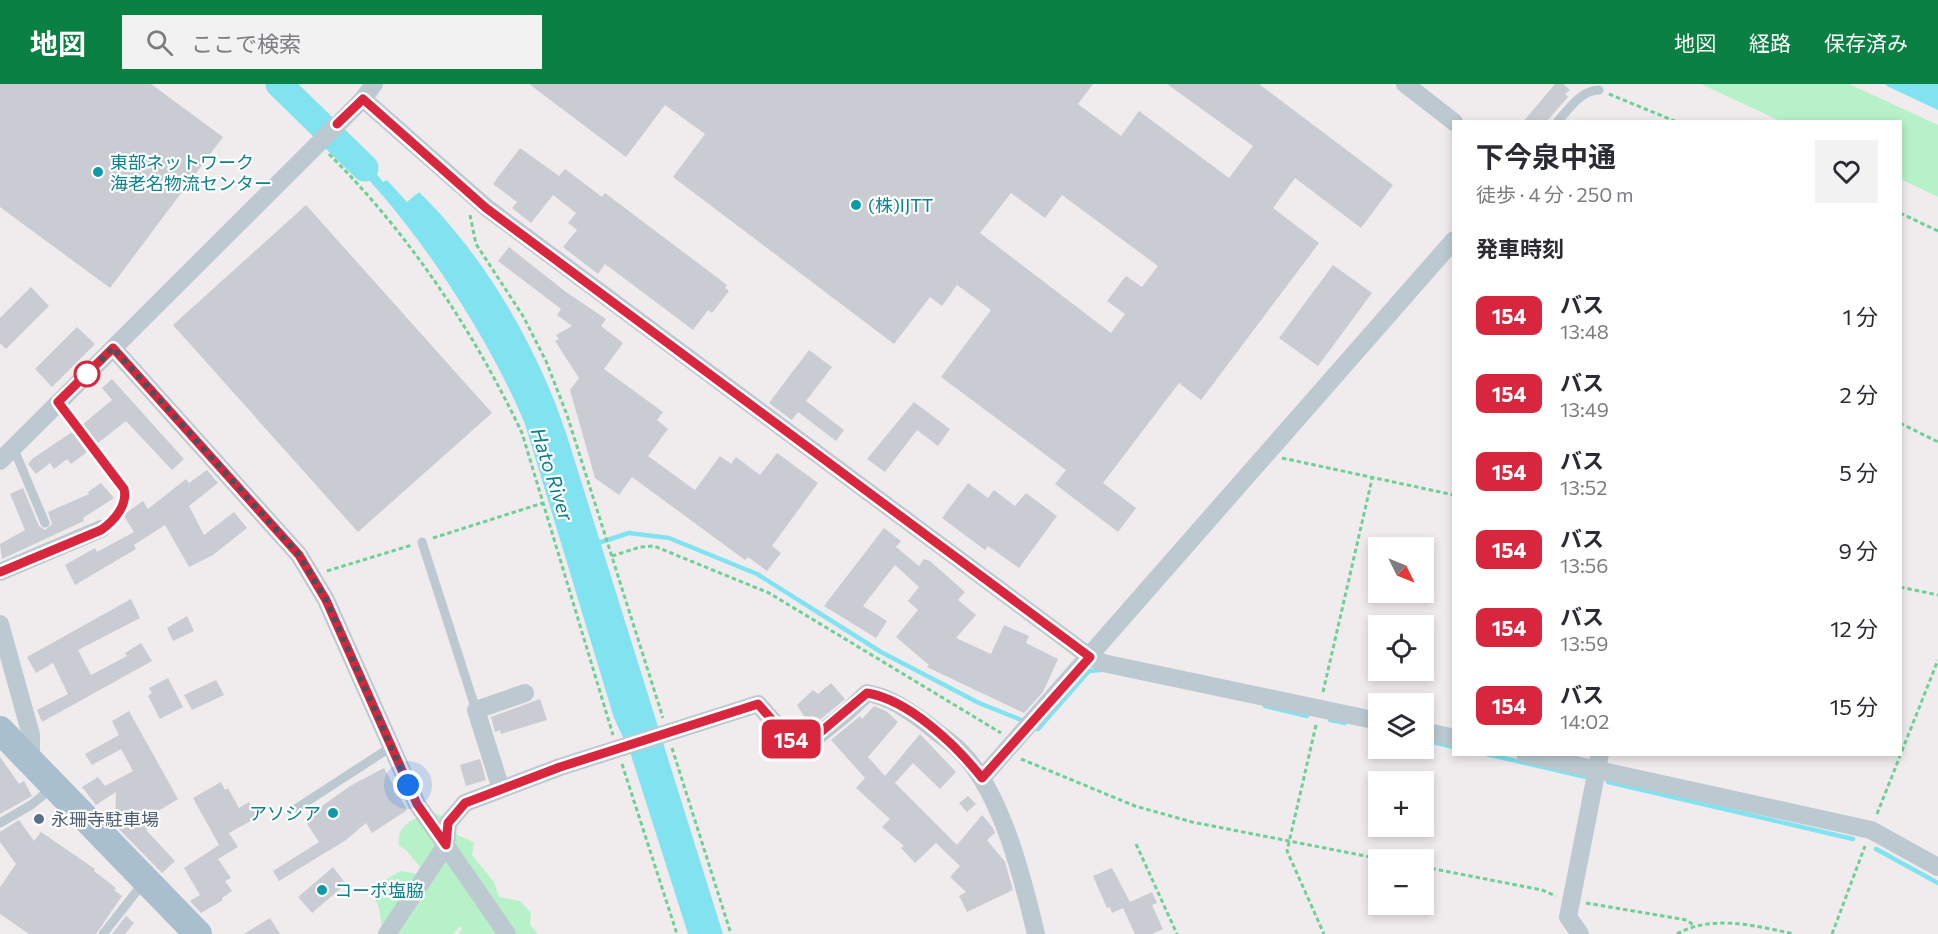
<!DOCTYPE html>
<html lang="ja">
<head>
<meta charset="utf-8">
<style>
  :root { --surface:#fff; --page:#f2f2f3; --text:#2b2b33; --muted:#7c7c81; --accent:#0b8043 }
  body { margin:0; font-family:Commissioner,"Noto Sans JP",sans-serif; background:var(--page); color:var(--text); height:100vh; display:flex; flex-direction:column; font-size:22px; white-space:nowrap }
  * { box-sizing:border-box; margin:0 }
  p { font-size:20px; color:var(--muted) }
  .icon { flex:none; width:33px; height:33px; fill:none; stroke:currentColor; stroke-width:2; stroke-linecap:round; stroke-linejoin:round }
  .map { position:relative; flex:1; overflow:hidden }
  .side { position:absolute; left:1452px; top:36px; width:450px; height:636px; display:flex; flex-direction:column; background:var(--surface); border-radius:0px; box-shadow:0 3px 9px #0003 }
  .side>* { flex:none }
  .badge { padding:0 12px; border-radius:9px; font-size:21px; line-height:39px }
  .needle { width:39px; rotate:133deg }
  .controls { position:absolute; left:1368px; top:453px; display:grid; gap:12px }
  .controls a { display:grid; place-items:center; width:66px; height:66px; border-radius:0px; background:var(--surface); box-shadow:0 3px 9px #0003; font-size:30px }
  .you { position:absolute; width:30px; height:30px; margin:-15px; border:4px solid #fff; border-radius:50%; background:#1a73e8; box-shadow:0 0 0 9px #1a73e833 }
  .map>.badge { position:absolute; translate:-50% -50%; box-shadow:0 0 0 3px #fff }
  h2 { padding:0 24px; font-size:22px; line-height:54px }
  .round { display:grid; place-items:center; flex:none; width:63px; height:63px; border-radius:0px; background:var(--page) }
  .overview { display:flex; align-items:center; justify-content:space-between; height:102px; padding:0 24px }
  h1 { font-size:28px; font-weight:700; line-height:45px }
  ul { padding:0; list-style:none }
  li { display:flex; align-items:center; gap:18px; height:78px; padding:0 24px }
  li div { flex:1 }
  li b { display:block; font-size:22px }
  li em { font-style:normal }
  li .badge { min-width:66px; font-weight:700; text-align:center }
  header { display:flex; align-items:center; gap:36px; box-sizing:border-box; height:84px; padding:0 30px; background:var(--accent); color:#fff }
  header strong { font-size:28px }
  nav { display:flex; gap:33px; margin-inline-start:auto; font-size:21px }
  .search { width:420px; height:54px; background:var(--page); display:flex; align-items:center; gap:15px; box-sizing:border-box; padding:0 21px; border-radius:0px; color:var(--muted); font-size:22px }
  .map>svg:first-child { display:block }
  .green { fill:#b7f1c8 }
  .water { fill:#82e3f0 }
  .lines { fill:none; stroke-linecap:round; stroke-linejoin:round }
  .stream { stroke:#82e3f0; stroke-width:4.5 }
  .river { stroke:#82e3f0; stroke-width:27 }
  .building { fill:#c9ccd2; fill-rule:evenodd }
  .path { stroke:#6ed097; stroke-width:3; stroke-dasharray:4.5 3; stroke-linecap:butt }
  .lane { stroke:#bcc9d0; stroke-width:9 }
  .street { stroke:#bcc9d0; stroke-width:18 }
  .primary { stroke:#aabfce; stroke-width:28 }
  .line-casing { stroke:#fff; stroke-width:14 }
  .line { stroke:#d7263d; stroke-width:9 }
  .walk { stroke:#44525b; stroke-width:6; stroke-dasharray:0 10.8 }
  .culture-dot { fill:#0f9aa8; stroke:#fff; stroke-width:2 }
  .stop-dot { fill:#fff; stroke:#d7263d; stroke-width:3 }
  .service-dot { fill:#5c6f8a; stroke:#fff; stroke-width:2 }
  .labels { text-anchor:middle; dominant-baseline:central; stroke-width:4.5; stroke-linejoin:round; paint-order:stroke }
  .culture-label { font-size:18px; fill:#0d838f; stroke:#fff; text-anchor:start }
  .service-label { font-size:18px; fill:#4e5e75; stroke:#fff; text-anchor:start }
  .water-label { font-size:20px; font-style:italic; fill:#077f8f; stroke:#fff }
</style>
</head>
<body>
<header>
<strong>地図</strong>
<div class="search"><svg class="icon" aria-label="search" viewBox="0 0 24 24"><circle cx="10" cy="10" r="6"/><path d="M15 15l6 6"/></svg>ここで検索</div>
<nav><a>地図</a><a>経路</a><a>保存済み</a></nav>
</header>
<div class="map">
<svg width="1938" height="850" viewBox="0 0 1938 850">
  <rect width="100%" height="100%" fill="#f0eced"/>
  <path class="green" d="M 1701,0 L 1849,0 L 1938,41 L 1938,113 L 1901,95 L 1900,38 L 1780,37 Z
    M 434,729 C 446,734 455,738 457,751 L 474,758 L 472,771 L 494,798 L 499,813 L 520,817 L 531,829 L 530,841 L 538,850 L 459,850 L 462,844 L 460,842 L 453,850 L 381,850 L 383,847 L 378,820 L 371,810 L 376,802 L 400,787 L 419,790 L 421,784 L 406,766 L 399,762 C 395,740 416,733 434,729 Z"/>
  <path class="water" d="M 1885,0 L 1938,0 L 1938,26 L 1889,3 Z
    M 345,51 L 383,98 L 387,96 L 407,118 L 419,108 C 484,171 539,265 567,352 L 723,850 L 688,850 L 630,668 L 614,634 L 525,340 C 487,249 408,128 335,62 Z"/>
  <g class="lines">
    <path class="stream" d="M 595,460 L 629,449 L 669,454 L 757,490 L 881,568 L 979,619 L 1024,637
      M 1265,622 L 1307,632
      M 1330,636 L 1345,639
      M 1034,643 L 1038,645 L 1089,587 L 1101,586
      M 1424,656 L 1454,663
      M 1486,670 L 1586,693
      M 1608,698 L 1853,755
      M 1876,765 L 1938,799"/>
    <path class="river" d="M 279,0 L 365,84"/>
  </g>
  <path class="building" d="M 0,0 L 151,0 L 223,53 L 110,204 L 0,123 Z
    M 529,0 L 1093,0 L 1078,20 L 1121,52 L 1139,27 L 1229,94 L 1253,62 L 1167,0 L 1259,0 L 1393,101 L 1361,144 L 1295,94 L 1273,124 L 1319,159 L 1201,316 L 1179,299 L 1103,399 L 1136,424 L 1118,448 L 1055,400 L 1066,386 L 941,293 L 991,226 L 957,201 L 942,222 L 930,213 L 894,260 L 673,93 L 705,50 L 665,21 L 626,73 ZM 1011,109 L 1045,134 L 1062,111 L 1158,182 L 1142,203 L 1126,192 L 1107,217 L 1125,230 L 1111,249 L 980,149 Z
    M 1555,0 L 1563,0 L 1570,6 L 1565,10 L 1568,13 L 1546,38 L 1523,38 Z
    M 520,64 L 559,92 L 565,85 L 602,113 L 605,109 L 727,201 L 725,204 L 729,207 L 712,229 L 708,226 L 693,246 L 605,180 L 598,190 L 563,163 L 577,146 L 568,139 L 576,129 L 553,111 L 531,139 L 512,124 L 517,118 L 493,100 Z
    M 306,121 L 492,329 L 358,448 L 173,241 Z
    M 509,163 L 566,208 L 606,235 L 601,242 L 623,259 L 604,285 L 663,328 L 657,336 L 668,345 L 648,372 L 695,406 L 720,372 L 731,380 L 736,373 L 760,391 L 777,369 L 818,399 L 772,462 L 781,469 L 767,487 L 748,473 L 745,476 L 632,393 L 619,411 L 595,394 L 570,306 L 579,294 L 555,257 L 559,255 L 556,251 L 572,242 L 557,231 L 561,225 L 498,177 Z
    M 1333,181 L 1372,209 L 1318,282 L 1279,254 Z
    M 31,203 L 49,222 L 6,265 L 0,259 L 0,234 Z
    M 77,243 L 95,260 L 52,303 L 35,285 Z
    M 809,266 L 832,283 L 806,317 L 844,346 L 836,357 L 798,328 L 792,336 L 769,319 Z
    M 112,295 L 184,375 L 172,386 L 126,337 L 98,359 L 83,340 L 112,316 L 102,304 Z
    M 914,318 L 950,345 L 938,362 L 917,346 L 885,388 L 867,375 Z
    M 72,348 L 87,368 L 71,380 L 67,375 L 54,385 L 50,379 L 36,390 L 28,380 L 32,375 Z
    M 207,386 L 218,399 L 189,422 L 204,451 L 234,428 L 247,444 L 213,471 L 189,483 L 165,441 L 134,461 L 136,465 L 75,501 L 65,481 L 95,464 L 97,468 L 134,448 L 124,432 L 126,429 L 143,417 L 148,425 L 186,395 L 189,399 Z
    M 101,399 L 114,414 L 83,434 L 84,437 L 2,475 L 0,460 L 25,446 L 10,410 L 23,404 L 39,442 L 45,446 L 52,440 L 48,428 L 89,410 L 88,408 Z
    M 968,399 L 988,414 L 994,406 L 1015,422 L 1026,409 L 1057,432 L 1019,484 L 988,462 L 985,466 L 942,434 Z
    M 884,444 L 901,457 L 896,463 L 919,482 L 924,475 L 930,477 L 965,508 L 958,516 L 976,531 L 956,554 L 991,570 L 1004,541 L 1029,552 L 1026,559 L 1058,575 L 1043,608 L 1024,629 L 927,583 L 929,581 L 896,553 L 918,526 L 908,517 L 919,503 L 895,481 L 863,522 L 887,537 L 876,554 L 824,522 Z
    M 131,515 L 140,534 L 78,566 L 91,591 L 127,572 L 125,569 L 141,559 L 152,577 L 42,638 L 37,626 L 68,610 L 53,579 L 36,589 L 27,573 Z
    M 187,532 L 194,547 L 173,557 L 167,544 Z
    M 168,594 L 183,623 L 160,635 L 148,612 L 152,609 L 149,604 Z
    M 216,596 L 224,611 L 192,626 L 184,611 Z
    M 831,599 L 845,615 L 804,649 L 794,644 L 805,634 L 797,621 L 813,606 L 818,610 Z
    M 540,615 L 547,636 L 501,650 L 500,646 L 495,648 L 491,633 Z
    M 874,622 L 886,627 L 898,638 L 868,673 L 885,692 L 920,650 L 956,688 L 940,705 L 913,679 L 895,699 L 957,761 L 982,731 L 993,744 L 995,749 L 987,756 L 1005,778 L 1013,806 L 967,828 L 959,812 L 966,808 L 950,793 L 960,782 L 936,759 L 915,779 L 901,764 L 904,762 L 882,743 L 890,735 L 856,704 L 865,694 L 831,656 L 860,632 L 862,635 Z
    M 129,627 L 178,715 L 150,732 L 155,741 L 146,746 L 175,777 L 162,789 L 115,741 L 116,708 L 96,721 L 82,703 L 98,693 L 105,702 L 133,687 L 121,665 L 92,681 L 85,670 L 119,651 L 112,637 Z
    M 0,673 L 19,700 L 24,697 L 32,712 L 0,730 Z
    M 480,675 L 486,696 L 466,702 L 460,681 Z
    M 384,684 L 407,726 L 372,749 L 366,739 L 346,756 L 279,797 L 273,787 L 319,758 L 304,735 L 350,702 Z
    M 221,698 L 225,706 L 228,704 L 239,724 L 249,718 L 258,733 L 229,749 L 238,763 L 218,775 L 231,794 L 225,797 L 232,807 L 222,814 L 223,816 L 201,829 L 190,817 L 200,811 L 184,784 L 219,761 L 193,714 Z
    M 968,712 L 976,720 L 967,728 L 959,719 Z
    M 19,736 L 34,757 L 41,748 L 95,785 L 94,787 L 116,804 L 114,806 L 122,812 L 96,850 L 29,850 L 0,830 L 0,803 L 16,780 L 0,758 L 0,748 Z
    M 333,783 L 346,800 L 312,829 L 298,813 Z
    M 1112,784 L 1130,818 L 1152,808 L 1157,819 L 1152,821 L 1163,845 L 1152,850 L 1135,850 L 1123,824 L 1112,829 L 1110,823 L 1107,824 L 1093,792 Z
    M 126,832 L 134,839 L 125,850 L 112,850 Z
    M 270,834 L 280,850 L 244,850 Z"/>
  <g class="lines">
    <path class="path" d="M 1609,10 L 1677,38
      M 329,70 C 410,151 473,246 522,349 L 613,651
      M 1900,129 L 1938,147
      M 470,131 L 476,160 L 523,232 L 546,277 L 567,331 L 663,634
      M 1900,339 L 1938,358
      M 1282,374 L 1454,411
      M 433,454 L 543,419
      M 612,472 L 640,463 L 654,462 L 769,509 L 1001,649
      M 327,487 L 412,461
      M 1900,503 L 1938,511
      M 1323,608 L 1372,395
      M 1316,641 L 1287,767 L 1324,850
      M 672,664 L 731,850
      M 1021,675 L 1135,722 L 1192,738 L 1386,776
      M 622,680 L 677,850
      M 1877,730 L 1938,576
      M 1136,760 L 1177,850
      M 1424,783 L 1542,806 L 1556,812
      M 1586,819 L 1687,836 L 1693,841
      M 1677,850 C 1712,830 1757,842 1794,850
      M 1832,850 L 1865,762"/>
    <path class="lane" d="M 1557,38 C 1569,25 1581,6 1599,6
      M 58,318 L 124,405 C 128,421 114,437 101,445
      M 13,363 L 45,439
      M 422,458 L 476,626
      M 297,724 L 391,663
      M 0,739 L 31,721 L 52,704
      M 103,850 L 144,798"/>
    <path class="street" d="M 1405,0 L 1454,38
      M 363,15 L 487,124 L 1090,573 L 1103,579 L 1378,637
      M 113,264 L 299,471 L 326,516 L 417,720 L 507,850
      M 0,377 L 363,15 L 374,0
      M 0,488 L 101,445
      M 0,540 L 31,651 L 31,680
      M 1424,647 L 1454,654
      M 1525,670 L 1871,746 L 1938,783
      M 982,694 L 1454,156
      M 501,705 L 476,626 L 525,609
      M 387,850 L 446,761 L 448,739 L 465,719 L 560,683 L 758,620 L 787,653 L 805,662 L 846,629 L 867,609 C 890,613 908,626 927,640 C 938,650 952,658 962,669 C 1002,710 1023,795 1036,850
      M 1580,850 L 1568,833 L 1600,670"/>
    <path class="primary" d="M 0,646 L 198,850"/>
  </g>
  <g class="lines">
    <defs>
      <path id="line" d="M 0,488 L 101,446 C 114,437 128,421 124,405 L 58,318 L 113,264 L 299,471 L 326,516 L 417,720 L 446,761 L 448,739 L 465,719 L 560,683 L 758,620 L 787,653 L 804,662 L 867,609 C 909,616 956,661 982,694 L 1090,573 L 486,124 L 363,15 L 337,40"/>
    </defs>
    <use href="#line" class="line-casing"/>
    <use href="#line" class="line"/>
    <path class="walk" d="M 87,290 L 113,264 L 299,471 L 326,516 L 408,701"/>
  </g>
  <g class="culture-dot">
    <circle cx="98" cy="88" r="6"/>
    <circle cx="856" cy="121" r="6"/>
    <circle cx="333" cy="729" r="6"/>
    <circle cx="322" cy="806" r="6"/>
  </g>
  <circle class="stop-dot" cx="87" cy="290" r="12"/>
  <circle class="service-dot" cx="39" cy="735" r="6"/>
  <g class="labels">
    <g class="culture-label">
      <text x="110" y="78">東部ネットワーク<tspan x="110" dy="21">海老名物流センター</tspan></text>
      <text x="868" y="121">(株)IJTT</text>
      <text x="321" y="729" text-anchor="end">アソシア</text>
      <text x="334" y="806">コーポ塩脇</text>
    </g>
    <g class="service-label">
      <text x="51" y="735">永珊寺駐車場</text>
    </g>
    <g class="water-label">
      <text transform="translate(553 390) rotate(72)">Hato River</text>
    </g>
  </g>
</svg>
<div class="controls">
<a><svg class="needle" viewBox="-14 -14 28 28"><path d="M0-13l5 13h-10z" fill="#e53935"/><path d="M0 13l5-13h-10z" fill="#7c7c81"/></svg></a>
<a><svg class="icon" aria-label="locate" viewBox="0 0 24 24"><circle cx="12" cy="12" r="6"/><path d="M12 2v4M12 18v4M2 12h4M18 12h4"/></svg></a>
<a><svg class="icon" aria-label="layers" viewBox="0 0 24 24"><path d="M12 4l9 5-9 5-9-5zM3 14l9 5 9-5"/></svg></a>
<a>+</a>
<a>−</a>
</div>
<div class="you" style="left:408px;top:701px"></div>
<b class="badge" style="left:791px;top:655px;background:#d7263d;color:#fff">154</b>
<section class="side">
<div class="overview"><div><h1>下今泉中通</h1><p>徒歩 · 4 分 · 250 m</p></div><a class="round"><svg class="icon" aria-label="heart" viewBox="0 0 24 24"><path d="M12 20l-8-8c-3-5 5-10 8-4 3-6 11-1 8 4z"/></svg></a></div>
<h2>発車時刻</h2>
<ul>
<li><span class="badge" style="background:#d7263d;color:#fff">154</span><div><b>バス</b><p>13:48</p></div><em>1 分</em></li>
<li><span class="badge" style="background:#d7263d;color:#fff">154</span><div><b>バス</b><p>13:49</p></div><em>2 分</em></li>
<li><span class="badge" style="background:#d7263d;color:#fff">154</span><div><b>バス</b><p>13:52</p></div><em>5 分</em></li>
<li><span class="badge" style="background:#d7263d;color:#fff">154</span><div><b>バス</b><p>13:56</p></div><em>9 分</em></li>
<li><span class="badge" style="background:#d7263d;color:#fff">154</span><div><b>バス</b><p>13:59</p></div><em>12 分</em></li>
<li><span class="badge" style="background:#d7263d;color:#fff">154</span><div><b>バス</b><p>14:02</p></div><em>15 分</em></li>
</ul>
</section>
</div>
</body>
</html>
